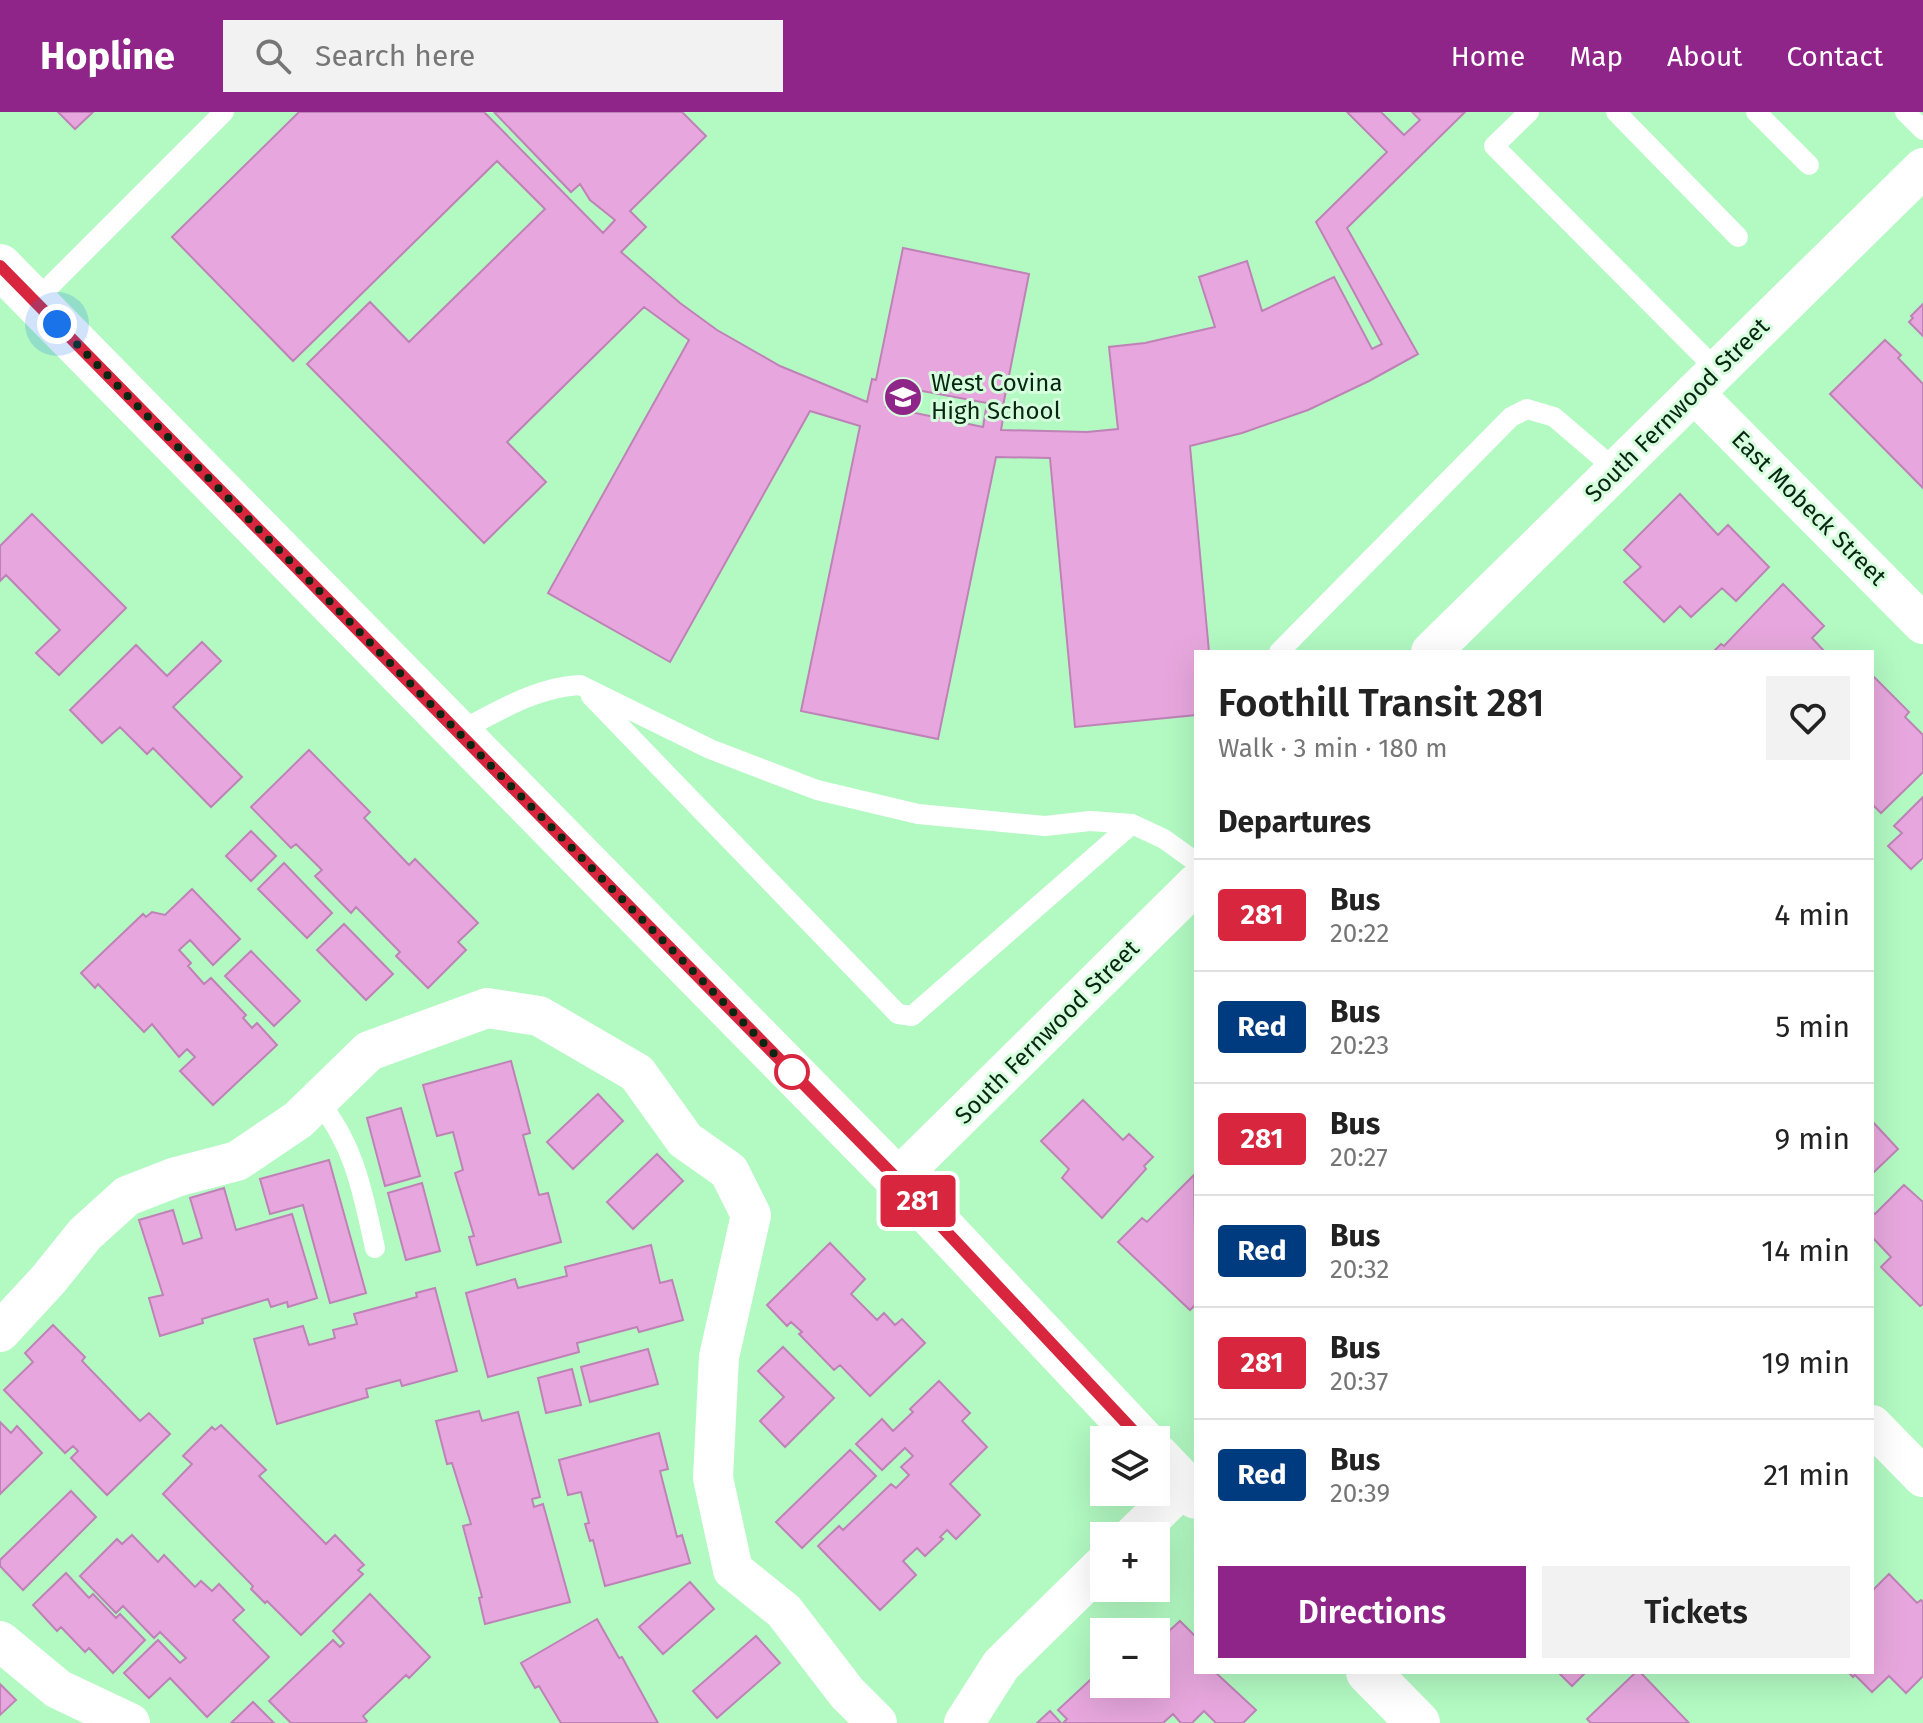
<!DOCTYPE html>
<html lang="en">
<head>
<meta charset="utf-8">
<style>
  :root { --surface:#fff; --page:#f2f2f2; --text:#222; --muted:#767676; --line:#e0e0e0; --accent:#902589 }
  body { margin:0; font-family:"Fira Sans",sans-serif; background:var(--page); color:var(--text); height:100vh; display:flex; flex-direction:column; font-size:30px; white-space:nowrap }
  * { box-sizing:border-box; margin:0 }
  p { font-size:26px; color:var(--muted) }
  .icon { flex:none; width:44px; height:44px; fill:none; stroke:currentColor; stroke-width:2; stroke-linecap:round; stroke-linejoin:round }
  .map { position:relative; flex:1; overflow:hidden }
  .details { position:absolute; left:1194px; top:538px; width:680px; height:1024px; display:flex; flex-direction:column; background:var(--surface); border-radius:0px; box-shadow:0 8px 32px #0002 }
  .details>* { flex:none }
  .badge { padding:0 16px; border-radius:6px; font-size:28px; line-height:52px }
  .tools { position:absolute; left:1090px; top:1314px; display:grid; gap:16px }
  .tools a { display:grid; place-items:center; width:80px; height:80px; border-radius:0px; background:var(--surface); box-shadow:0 8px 32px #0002; font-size:40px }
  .you { position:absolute; width:40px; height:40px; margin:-20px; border:6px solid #fff; border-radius:50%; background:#1a73e8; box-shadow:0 0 0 12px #1a73e833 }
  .map>.badge { position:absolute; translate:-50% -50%; box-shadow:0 0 0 4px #fff }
  h2 { padding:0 24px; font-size:30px; line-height:72px }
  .round { display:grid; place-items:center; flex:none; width:84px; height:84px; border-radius:0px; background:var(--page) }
  .overview { display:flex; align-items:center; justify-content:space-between; height:136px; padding:0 24px }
  h1 { font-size:38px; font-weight:600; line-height:60px }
  .cta { display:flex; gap:16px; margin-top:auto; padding:16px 24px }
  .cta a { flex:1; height:92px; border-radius:0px; background:var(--accent); color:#fff; font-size:32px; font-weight:600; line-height:92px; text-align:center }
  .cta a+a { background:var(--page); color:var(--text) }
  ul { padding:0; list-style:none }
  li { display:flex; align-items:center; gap:24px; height:112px; padding:0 24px; border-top:2px solid var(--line) }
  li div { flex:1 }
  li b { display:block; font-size:30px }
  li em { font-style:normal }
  li .badge { min-width:88px; font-weight:700; text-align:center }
  header { display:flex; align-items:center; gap:48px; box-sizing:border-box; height:112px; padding:0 40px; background:var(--accent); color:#fff }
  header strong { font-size:38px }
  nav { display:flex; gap:44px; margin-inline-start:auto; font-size:28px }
  .search { width:560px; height:72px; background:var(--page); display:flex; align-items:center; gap:20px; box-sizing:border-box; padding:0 28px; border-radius:0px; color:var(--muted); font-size:30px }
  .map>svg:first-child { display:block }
  .building { fill:#e7a7de; stroke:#bf82b7; stroke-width:2; fill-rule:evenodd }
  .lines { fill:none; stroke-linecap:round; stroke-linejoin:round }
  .service { stroke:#fff; stroke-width:20 }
  .minor { stroke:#fff; stroke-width:40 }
  .secondary { stroke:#fff; stroke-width:44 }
  .line-casing { stroke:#fff; stroke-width:18 }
  .line { stroke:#d7263d; stroke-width:12 }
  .walk { stroke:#082612; stroke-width:8; stroke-dasharray:0 14.4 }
  .stop-dot { fill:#fff; stroke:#d7263d; stroke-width:4 }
  .labels { text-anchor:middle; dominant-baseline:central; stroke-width:6; stroke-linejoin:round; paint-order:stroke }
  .poi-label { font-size:24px; fill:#082612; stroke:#d5ffdd; text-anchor:start }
  .street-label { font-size:24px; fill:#082612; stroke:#d5ffdd }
</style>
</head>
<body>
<header>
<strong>Hopline</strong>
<div class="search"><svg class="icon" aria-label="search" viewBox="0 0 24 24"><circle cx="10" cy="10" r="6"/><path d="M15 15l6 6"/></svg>Search here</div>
<nav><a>Home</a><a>Map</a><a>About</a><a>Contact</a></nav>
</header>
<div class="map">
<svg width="1923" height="1611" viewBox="0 0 1923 1611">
  <rect width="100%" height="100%" fill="#b2f9c2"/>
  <path class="building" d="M 58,0 L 93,0 L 75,17 Z
    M 299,0 L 484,0 L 603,121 L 615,108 L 590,88 L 580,72 L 571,80 L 494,0 L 682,0 L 706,24 L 630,99 L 646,115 L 621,140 L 680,191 L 717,218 L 780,254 L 867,290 L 872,267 L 876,268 L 903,136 L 1029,162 L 1003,294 L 1005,295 L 1001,318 L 1087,320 L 1118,317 L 1109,235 L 1145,231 L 1215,215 L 1199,165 L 1247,149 L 1262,199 L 1334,165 L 1372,237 L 1382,232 L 1316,110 L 1387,40 L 1347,0 L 1381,0 L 1404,23 L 1420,8 L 1412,0 L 1465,0 L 1347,116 L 1418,242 L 1369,269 L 1308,298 L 1242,321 L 1190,334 L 1209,540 L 1196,540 L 1196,603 L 1075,615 L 1050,346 L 996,345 L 938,627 L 801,599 L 860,314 L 810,299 L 670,550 L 548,481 L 689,228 L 644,195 L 507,330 L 546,370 L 484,431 L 307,252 L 370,190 L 409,230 L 545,97 L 497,49 L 293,249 L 172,125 ZM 890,273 L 987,291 L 983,315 L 886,295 Z
    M 1923,192 L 1923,224 L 1909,210 L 1913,206 L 1911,204 Z
    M 1885,228 L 1901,243 L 1898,246 L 1923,272 L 1923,376 L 1830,282 Z
    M 1680,382 L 1718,423 L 1728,413 L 1769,455 L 1736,489 L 1722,476 L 1691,505 L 1680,494 L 1664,510 L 1624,470 L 1641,455 L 1624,438 Z
    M 32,402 L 126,496 L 59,563 L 36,541 L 60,518 L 6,463 L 0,469 L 0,434 Z
    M 1783,472 L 1824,514 L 1812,526 L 1825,540 L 1713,540 L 1721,532 L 1724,534 Z
    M 202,530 L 221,549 L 173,595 L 242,665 L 211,695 L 153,636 L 147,642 L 120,615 L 102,631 L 70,598 L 136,533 L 167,564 Z
    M 1872,563 L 1909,600 L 1905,605 L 1923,623 L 1923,660 L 1881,701 L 1874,694 L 1872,697 Z
    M 309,638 L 370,700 L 364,706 L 409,753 L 415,747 L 478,811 L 458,830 L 466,838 L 428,876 L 396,844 L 400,840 L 356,795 L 351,801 L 315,764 L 322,758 L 296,732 L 291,736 L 251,695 Z
    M 1923,685 L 1923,746 L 1911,757 L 1888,734 L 1902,721 L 1894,714 Z
    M 251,719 L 276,744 L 251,769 L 226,744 Z
    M 284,751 L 332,801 L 307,826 L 258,777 Z
    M 192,777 L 240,827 L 213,853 L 190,828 L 179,838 L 191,851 L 188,854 L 204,872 L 211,866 L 246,903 L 243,906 L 252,916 L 257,911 L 277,933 L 213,993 L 180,959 L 195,945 L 187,937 L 179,945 L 152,912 L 144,920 L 98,872 L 95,876 L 81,861 L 143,802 L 146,805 L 152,800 L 165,803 Z
    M 344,812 L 393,862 L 366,888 L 317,838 Z
    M 251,839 L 300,889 L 274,914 L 225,864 Z
    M 511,949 L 530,1021 L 523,1023 L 539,1083 L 548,1081 L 561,1130 L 477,1153 L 469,1125 L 474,1124 L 455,1061 L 463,1058 L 453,1020 L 437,1024 L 423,973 Z
    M 598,982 L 623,1009 L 573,1057 L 547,1030 Z
    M 1083,988 L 1123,1028 L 1129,1022 L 1153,1045 L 1144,1054 L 1146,1057 L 1102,1106 L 1062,1066 L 1069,1057 L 1041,1029 Z
    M 401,996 L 420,1064 L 385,1074 L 367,1006 Z
    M 1872,1009 L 1898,1037 L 1872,1062 Z
    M 657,1042 L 683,1069 L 633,1117 L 607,1090 Z
    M 329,1048 L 366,1181 L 330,1191 L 303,1093 L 270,1102 L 260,1067 Z
    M 1194,1063 L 1196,1192 L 1190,1198 L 1118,1130 L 1142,1106 L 1147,1110 Z
    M 422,1071 L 440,1139 L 406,1148 L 388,1081 Z
    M 1904,1073 L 1923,1090 L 1923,1192 L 1920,1194 L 1881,1155 L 1891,1145 L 1872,1125 L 1872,1100 L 1875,1102 Z
    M 224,1076 L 236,1118 L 292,1102 L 317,1186 L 288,1195 L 287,1190 L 271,1195 L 268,1187 L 202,1207 L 203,1211 L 160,1224 L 149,1186 L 163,1183 L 139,1108 L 173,1098 L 183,1132 L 202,1126 L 190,1086 Z
    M 830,1131 L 865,1167 L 851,1182 L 877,1208 L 884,1201 L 895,1213 L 902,1207 L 925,1231 L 870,1284 L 840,1253 L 834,1258 L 799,1222 L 802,1220 L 791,1210 L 787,1214 L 767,1193 Z
    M 651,1133 L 660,1171 L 672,1168 L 683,1208 L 639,1220 L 637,1215 L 577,1231 L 579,1240 L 488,1265 L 466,1181 L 515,1167 L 518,1176 L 567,1164 L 565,1155 Z
    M 435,1176 L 457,1259 L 402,1274 L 400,1268 L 366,1277 L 368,1285 L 277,1312 L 254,1227 L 303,1214 L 309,1233 L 335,1226 L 333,1218 L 357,1212 L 354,1202 L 417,1185 L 416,1181 Z
    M 53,1213 L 85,1245 L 82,1249 L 140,1309 L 149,1301 L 170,1322 L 107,1383 L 71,1346 L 78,1339 L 73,1334 L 65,1341 L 4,1278 L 33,1250 L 25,1241 Z
    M 783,1235 L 834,1286 L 785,1335 L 760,1309 L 784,1285 L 758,1259 Z
    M 648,1237 L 658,1272 L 590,1290 L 581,1255 Z
    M 572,1257 L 581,1293 L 546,1301 L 538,1266 Z
    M 939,1269 L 970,1301 L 962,1309 L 987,1335 L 950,1372 L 980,1403 L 956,1427 L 947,1418 L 940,1425 L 943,1427 L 925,1444 L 917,1436 L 903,1449 L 916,1463 L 880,1498 L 818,1434 L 839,1414 L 843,1418 L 891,1372 L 896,1376 L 909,1363 L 901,1355 L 913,1344 L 905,1336 L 882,1358 L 856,1332 L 882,1307 L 893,1319 L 913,1300 L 910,1297 Z
    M 479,1299 L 482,1309 L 518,1300 L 540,1385 L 532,1387 L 534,1395 L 543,1392 L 570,1490 L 485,1512 L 479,1486 L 482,1485 L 463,1414 L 471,1412 L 452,1351 L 447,1352 L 436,1309 Z
    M 0,1310 L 11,1321 L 17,1314 L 42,1341 L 0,1382 Z
    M 221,1313 L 266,1358 L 259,1364 L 326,1432 L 335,1423 L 364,1453 L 358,1458 L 363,1462 L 301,1523 L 267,1489 L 265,1491 L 251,1477 L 253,1474 L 163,1382 L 192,1352 L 183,1344 L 212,1315 L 215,1318 Z
    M 659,1321 L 668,1357 L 660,1359 L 677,1425 L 682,1423 L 690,1451 L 605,1474 L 593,1428 L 590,1429 L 585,1412 L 589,1411 L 581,1380 L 568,1383 L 559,1348 Z
    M 850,1338 L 876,1364 L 802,1436 L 776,1410 Z
    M 71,1379 L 96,1405 L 23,1478 L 0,1454 L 0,1448 Z
    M 132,1423 L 158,1450 L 164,1443 L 195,1475 L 201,1469 L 212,1479 L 219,1472 L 244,1498 L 233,1508 L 269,1545 L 207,1605 L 170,1566 L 149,1586 L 124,1561 L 158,1528 L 180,1551 L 186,1546 L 160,1520 L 154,1526 L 123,1494 L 116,1501 L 80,1464 L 117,1427 L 122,1432 Z
    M 66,1461 L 89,1486 L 93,1482 L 116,1506 L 120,1502 L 145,1528 L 113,1561 L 89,1536 L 85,1540 L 61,1515 L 57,1519 L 33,1493 Z
    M 1889,1462 L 1917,1491 L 1921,1488 L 1923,1490 L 1923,1564 L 1906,1581 L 1889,1564 L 1872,1580 L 1855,1563 L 1853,1565 L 1848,1560 L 1872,1560 L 1872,1479 Z
    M 690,1470 L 714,1497 L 663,1542 L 639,1515 Z
    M 370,1482 L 430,1545 L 409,1566 L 406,1563 L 363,1604 L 367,1609 L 365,1611 L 291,1611 L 269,1589 L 333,1528 L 340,1535 L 344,1531 L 333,1519 Z
    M 597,1507 L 619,1546 L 622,1545 L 658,1611 L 561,1611 L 539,1574 L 535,1576 L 521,1551 Z
    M 1180,1509 L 1196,1525 L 1196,1560 L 1215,1560 L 1256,1598 L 1243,1611 L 1216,1611 L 1204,1599 L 1192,1611 L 1181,1611 L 1173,1602 L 1163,1611 L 1063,1611 L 1067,1607 L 1058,1598 L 1104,1555 L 1104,1572 L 1156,1572 L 1156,1531 Z
    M 756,1524 L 780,1551 L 717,1606 L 693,1579 Z
    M 1558,1560 L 1583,1560 L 1584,1562 L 1572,1574 Z
    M 1636,1560 L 1640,1560 L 1689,1611 L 1591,1611 L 1587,1607 Z
    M 0,1572 L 16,1588 L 0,1603 Z
    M 253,1590 L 274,1611 L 231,1611 Z
    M 1050,1599 L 1061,1611 L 1037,1611 Z"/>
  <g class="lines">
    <path class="service" d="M 1529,0 L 1494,34 L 1717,258
      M 1616,0 L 1738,125
      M 1756,0 L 1809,53
      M 1905,0 L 1923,18
      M 35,189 L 224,0
      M 1279,540 L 1511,305 L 1527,297 L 1554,305 L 1616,358
      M 591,584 L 898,902 L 912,904 L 1132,712
      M 458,620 C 497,600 536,575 580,573 L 710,637 L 817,678 L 918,702 L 1045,714 L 1090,709 L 1132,712 L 1164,727 L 1196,750
      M 318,989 C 355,1033 363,1082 375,1136"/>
    <path class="minor" d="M 1694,281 L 1923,512
      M 1431,540 L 1923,56
      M 897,1067 L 1196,772
      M 0,1220 L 48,1168 L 85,1122 L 127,1084 L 176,1065 L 237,1049 L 298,1008 L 369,939 L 487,896 L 539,904 L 637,961 L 685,1028 L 729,1059 L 751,1103 L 719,1245 L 713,1366 L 733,1458 L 784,1499 L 847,1581 L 877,1611
      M 1872,1313 L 1923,1365
      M 1133,1424 L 1185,1373
      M 0,1529 L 58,1577 L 130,1611
      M 964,1611 L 1001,1553 L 1104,1452"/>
    <path class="secondary" d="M 0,154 L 897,1067 L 1142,1328
      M 1156,1343 L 1196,1385
      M 1368,1560 L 1418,1611"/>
  </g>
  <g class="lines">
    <defs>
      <path id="line" d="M 0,154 L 897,1067 L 1142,1328"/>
    </defs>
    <use href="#line" class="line-casing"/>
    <use href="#line" class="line"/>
    <path class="walk" d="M 57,212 L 792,960"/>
  </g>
  <defs>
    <symbol id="school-disc" viewBox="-11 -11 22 22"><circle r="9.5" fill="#902589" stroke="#d5ffdd"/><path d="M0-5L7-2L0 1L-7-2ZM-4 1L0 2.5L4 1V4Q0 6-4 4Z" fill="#fff"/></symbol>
  </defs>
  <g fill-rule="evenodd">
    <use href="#school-disc" x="881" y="263" width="44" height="44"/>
  </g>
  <circle class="stop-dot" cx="792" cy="960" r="16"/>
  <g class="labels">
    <g class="poi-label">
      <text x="931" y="271">West Covina<tspan x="931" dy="28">High School</tspan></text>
    </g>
    <g class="street-label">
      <text transform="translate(1677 298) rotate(-45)">South Fernwood Street</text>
      <text transform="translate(1809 396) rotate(45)">East Mobeck Street</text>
      <text transform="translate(1047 920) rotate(-45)">South Fernwood Street</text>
    </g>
  </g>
</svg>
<div class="tools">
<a><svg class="icon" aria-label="layers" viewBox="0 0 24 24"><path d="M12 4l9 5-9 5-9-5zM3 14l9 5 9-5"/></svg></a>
<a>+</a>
<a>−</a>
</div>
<div class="you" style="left:57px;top:212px"></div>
<b class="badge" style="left:918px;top:1089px;background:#d7263d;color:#fff">281</b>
<section class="details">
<div class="overview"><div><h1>Foothill Transit 281</h1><p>Walk · 3 min · 180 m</p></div><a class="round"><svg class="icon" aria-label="heart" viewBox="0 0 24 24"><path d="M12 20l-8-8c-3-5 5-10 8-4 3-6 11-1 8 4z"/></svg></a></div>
<h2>Departures</h2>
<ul>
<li><span class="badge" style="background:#d7263d;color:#fff">281</span><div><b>Bus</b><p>20:22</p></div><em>4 min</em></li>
<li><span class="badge" style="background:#003b80;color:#fff">Red</span><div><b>Bus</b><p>20:23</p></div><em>5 min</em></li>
<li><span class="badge" style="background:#d7263d;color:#fff">281</span><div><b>Bus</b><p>20:27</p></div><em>9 min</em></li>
<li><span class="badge" style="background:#003b80;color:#fff">Red</span><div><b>Bus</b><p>20:32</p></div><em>14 min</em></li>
<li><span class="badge" style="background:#d7263d;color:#fff">281</span><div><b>Bus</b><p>20:37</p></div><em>19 min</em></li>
<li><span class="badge" style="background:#003b80;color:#fff">Red</span><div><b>Bus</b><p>20:39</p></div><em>21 min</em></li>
</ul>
<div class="cta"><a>Directions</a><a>Tickets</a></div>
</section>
</div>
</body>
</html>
